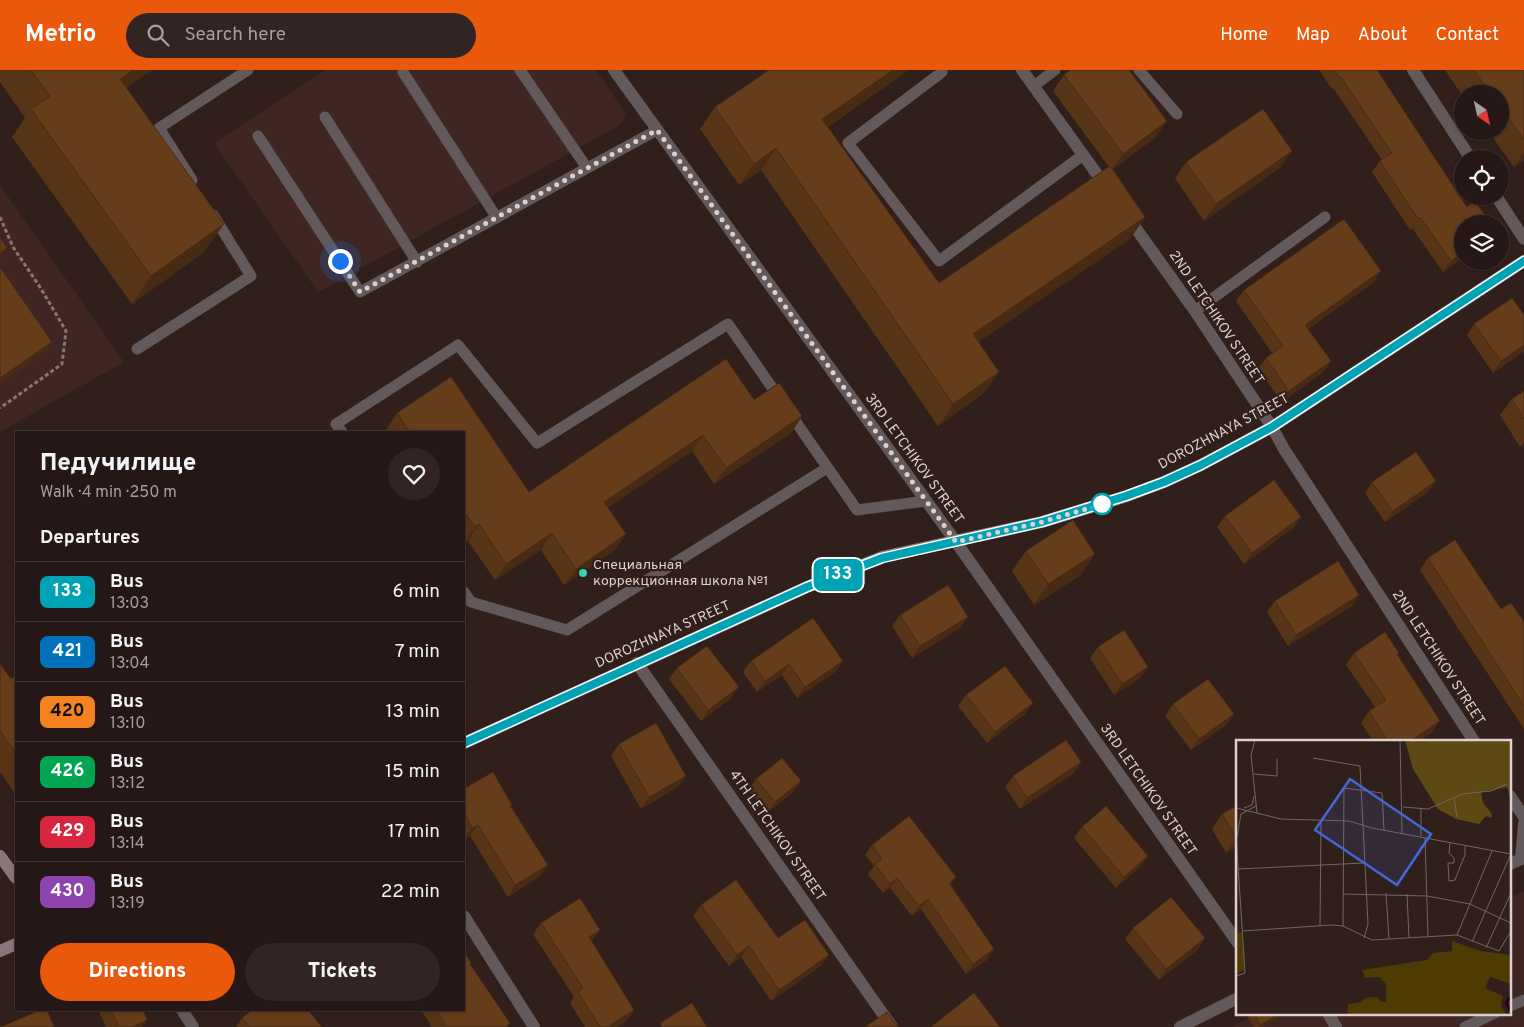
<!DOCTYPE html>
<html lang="en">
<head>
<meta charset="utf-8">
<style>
  :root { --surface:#251715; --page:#312422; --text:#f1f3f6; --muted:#a39fa0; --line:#423634; --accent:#ea580c }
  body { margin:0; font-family:Overpass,sans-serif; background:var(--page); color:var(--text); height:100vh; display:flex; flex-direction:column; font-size:19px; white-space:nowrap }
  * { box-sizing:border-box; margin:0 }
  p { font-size:16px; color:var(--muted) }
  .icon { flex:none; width:28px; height:28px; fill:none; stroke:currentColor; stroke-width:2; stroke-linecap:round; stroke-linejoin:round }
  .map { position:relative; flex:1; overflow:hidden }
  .drawer { position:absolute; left:15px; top:361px; width:450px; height:580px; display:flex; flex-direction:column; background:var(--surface); border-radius:0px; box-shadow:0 1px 4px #0004,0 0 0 1px var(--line) }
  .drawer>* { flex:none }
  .badge { padding:0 10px; border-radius:8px; font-size:18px; line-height:32px }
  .needle { width:32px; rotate:146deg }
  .controls { position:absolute; left:1454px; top:15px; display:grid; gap:10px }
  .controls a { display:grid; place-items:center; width:55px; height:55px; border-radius:50%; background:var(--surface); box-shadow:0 1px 4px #0004,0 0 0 1px var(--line); font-size:25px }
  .you { position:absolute; width:25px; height:25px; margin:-12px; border:4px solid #fff; border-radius:50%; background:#1a73e8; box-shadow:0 0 0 8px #1a73e833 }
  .map>.badge { position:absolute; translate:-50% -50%; box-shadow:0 0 0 2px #fff }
  h2 { padding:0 25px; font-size:19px; line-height:45px }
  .round { display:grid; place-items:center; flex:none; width:52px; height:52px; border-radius:26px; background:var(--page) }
  .head { display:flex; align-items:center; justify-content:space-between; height:85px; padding:0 25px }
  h1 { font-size:24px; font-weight:800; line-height:38px }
  .cta { display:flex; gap:10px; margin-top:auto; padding:10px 25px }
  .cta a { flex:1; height:58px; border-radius:30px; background:var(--accent); color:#fff; font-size:20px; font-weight:800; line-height:58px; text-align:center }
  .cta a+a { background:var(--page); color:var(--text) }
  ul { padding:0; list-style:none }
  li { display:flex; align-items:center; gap:15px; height:60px; padding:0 25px; border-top:1px solid var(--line) }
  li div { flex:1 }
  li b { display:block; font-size:19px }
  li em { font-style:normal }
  li .badge { min-width:55px; font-weight:700; text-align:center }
  header { display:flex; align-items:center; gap:30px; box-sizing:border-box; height:70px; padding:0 25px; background:var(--accent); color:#fff }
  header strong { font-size:24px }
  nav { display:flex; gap:28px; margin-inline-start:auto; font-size:18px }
  .search { width:350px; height:45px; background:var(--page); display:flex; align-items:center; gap:12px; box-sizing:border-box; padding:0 18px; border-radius:28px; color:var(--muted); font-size:19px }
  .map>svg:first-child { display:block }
  .built { fill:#3f2622 }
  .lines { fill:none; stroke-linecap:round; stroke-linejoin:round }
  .path { stroke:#877774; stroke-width:3; stroke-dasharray:4 2.5; stroke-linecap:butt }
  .lane { stroke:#63595b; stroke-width:11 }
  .street { stroke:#63595b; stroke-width:12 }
  .secondary { stroke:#86777a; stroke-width:12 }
  .wall { fill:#583417 }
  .shaded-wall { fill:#472b13 }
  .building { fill:#663d1b; stroke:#472b13 }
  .line-casing { stroke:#fff; stroke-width:11 }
  .line { stroke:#00a3b4; stroke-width:8 }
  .walk { stroke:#ddd0ce; stroke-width:5; stroke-dasharray:0 9 }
  .stop-dot { fill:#fff; stroke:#00a3b4; stroke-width:2.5 }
  .poi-dot { fill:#37d4a6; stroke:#311f1c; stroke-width:2 }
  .labels { text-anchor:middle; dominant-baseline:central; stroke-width:4.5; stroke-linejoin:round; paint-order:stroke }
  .street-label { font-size:14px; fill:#ddd0ce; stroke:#311f1c }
  .poi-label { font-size:14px; fill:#ddd0ce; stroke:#311f1c; text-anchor:start }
  .inset-river { fill:none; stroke:#22011c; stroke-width:2.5 }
  .inset-road { fill:none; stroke:#766663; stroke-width:1 }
  .view { fill:#4368d6; fill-opacity:0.15; stroke:#4368d6; stroke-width:2.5 }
  .inset-edge { fill:none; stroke:#ddd0ce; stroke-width:2.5 }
</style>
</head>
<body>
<header>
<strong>Metrio</strong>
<div class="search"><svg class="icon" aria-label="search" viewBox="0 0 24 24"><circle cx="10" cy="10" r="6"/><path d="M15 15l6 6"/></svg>Search here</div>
<nav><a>Home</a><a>Map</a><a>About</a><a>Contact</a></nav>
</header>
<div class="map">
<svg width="1524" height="957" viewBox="0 0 1524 957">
  <rect width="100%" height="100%" fill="#311f1c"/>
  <path class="built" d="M 325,0 L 596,0 L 626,44 L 620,55 L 318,222 L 214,73 Z
    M 0,115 L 124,292 L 0,362 Z
    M 1524,821 L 1524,957 L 1231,957 L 1261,943 L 1510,943 L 1510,828 Z"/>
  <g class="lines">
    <path class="path" d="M 0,147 L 13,177 L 40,217 L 66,261 L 62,294 L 0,338"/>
    <path class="lane" d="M 520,0 L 587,98
      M 941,0 L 942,2 L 848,73 L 939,191 L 1083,85
      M 1139,0 L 1177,44
      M 403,2 L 497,148
      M 1034,16 L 1055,0
      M 325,47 L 417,192
      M 258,66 L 360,222 L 657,60
      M 192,110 L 159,58 L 248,0
      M 1195,241 L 1325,147
      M 137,279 L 251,206 L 213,145
      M 789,342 L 857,440 L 926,431
      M 342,362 L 336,354 L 458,275 L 537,373 L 728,254 L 780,329
      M 464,522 L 471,532 L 567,560 L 827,398
      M 1510,936 L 1524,930
      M 1465,957 L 1495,943"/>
    <path class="street" d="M 614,0 L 956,472 L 1238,873
      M 1022,0 L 1107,118
      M 1413,0 L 1471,89
      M 1496,126 L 1524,169
      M 1127,146 L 1195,241 L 1272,357 L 1284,379 L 1474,671
      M 637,593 L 892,957
      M 1510,726 L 1524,747
      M 1510,794 L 1521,789 L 1524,754
      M 464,846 L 534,957
      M 182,940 L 193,957
      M 1328,943 L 1336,957
      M 1180,957 L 1238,928"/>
    <path class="secondary" d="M 464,673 L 807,517 L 882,487 L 1042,452 L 1127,426 L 1164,412 L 1201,395 L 1272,357 L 1524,191
      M 0,786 L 16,808
      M 0,881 L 16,874"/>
  </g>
  <path class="wall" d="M 0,0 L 152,0 L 126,18 L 204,182 L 132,234 L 12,67 L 25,48 L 0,12 Z
    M 1319,0 L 1377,0 L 1462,154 L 1462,188 L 1443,202 L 1412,158 L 1410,160 L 1372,102 L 1380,91 L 1382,90 L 1333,18 L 1332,19 Z
    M 1445,0 L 1524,0 L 1524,90 L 1514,97 L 1488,61 L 1500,61 L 1500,24 L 1462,24 L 1462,25 Z
    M 906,2 L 828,57 L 939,213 L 1109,97 L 1053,21 L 1064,5 L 1156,67 L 1113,99 L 1145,147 L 1130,169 L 978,272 L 999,302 L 984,323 L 938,356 L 761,100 L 739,115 L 700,59 L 715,37 Z
    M 1186,92 L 1281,97 L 1204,151 L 1175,108 Z
    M 1374,212 L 1308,259 L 1331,291 L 1323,302 L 1282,332 L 1258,299 L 1266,288 L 1272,283 L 1236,231 L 1244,220 Z
    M 1524,245 L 1524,281 L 1493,303 L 1467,265 L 1474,254 Z
    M 726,289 L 754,330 L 779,313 L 802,346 L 791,363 L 714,414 L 692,381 L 608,437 L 626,464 L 615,480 L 564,515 L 541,480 L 495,510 L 468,471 L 464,474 L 464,362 L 388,362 L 386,360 L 397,343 L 451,307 L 529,422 Z
    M 1524,321 L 1524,374 L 1520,377 L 1500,345 L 1512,329 Z
    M 1372,412 L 1428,422 L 1385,452 L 1365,423 Z
    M 1225,446 L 1301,447 L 1293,458 L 1244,494 L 1217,457 Z
    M 1026,481 L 1081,505 L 1034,535 L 1012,501 Z
    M 1428,488 L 1501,539 L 1524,552 L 1524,659 L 1420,500 Z
    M 1275,531 L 1352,536 L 1288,576 L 1267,542 Z
    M 900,545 L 968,547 L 960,558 L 912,588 L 892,556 Z
    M 1098,577 L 1148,597 L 1140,608 L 1114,625 L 1090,588 Z
    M 1354,583 L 1399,583 L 1397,585 L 1432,662 L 1419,671 L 1373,671 L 1361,653 L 1369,641 L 1375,637 L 1346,595 Z
    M 751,591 L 843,591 L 835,602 L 797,628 L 782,605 L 757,622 L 743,602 Z
    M 0,594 L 11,609 L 16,605 L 16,725 L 0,702 Z
    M 677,598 L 731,628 L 701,651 L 669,609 Z
    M 966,625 L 1025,644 L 987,673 L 958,636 Z
    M 1173,634 L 1234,644 L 1226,655 L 1191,680 L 1165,646 Z
    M 619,674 L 678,717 L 641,739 L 611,686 Z
    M 1081,692 L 1073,704 L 1020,739 L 1005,717 L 1013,706 Z
    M 756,709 L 801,711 L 793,722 L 767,743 L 749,720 Z
    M 464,719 L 512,735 L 511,736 L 548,795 L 540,806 L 508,827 L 470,766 L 465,769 L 464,767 Z
    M 1238,735 L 1238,776 L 1226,783 L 1212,759 L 1222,744 Z
    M 1082,757 L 1140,797 L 1116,818 L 1074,768 Z
    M 872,775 L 951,815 L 994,879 L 988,889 L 966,904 L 921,839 L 912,846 L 890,818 L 883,823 L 868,804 L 874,796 L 865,785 Z
    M 701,835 L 778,868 L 821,896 L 771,931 L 741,887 L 729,896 L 693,846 Z
    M 541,853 L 592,871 L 592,872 L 634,940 L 626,951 L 617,957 L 585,957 L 570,933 L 574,927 L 533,864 Z
    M 1133,858 L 1205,868 L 1197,880 L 1159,910 L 1125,869 Z
    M 464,881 L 471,893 L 470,894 L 508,957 L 432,957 L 421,940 L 464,940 Z
    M 98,940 L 143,940 L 142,957 L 106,957 Z
    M 1246,943 L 1287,943 L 1263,957 L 1254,957 Z
    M 242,948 L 322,957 L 236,957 Z"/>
  <path class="shaded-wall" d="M 133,0 L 152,0 L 100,37 L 120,9 Z
    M 893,0 L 908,0 L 906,2 L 807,71 L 822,49 Z
    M 1167,51 L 1156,67 L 1111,100 L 1123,84 Z
    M 776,78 L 761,100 L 739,115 L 754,94 Z
    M 1292,81 L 1281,97 L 1204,151 L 1216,134 Z
    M 1524,83 L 1524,90 L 1514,97 Z
    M 1145,147 L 1130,169 L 958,286 L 973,264 Z
    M 224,154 L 204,182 L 132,234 L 151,206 Z
    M 7,178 L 0,189 L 0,183 Z
    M 1462,183 L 1462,188 L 1443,202 L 1451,191 Z
    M 1381,201 L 1374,212 L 1297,266 L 1305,255 Z
    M 52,272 L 44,283 L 0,314 L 0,308 Z
    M 1524,275 L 1524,281 L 1493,303 L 1501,291 Z
    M 1331,291 L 1323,302 L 1282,332 L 1289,321 Z
    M 999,302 L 984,323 L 938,356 L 953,334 Z
    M 802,346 L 791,363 L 714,414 L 726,398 Z
    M 703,365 L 692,381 L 593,448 L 604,432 Z
    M 1524,371 L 1524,374 L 1520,377 Z
    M 1436,411 L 1428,422 L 1385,452 L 1393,441 Z
    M 1301,447 L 1293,458 L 1244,494 L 1252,483 Z
    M 479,454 L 468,471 L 464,474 L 475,457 Z
    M 552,463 L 541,480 L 495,510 L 506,494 Z
    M 626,464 L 615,480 L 564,515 L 576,499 Z
    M 1095,484 L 1081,505 L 1034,535 L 1048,514 Z
    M 1359,525 L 1352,536 L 1288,576 L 1296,565 Z
    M 968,547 L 960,558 L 912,588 L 920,576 Z
    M 843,591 L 835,602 L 797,628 L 805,617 Z
    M 789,594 L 782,605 L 757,622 L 765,611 Z
    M 1148,597 L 1140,608 L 1114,625 L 1122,614 Z
    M 739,617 L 731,628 L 701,651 L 708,640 Z
    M 1033,633 L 1025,644 L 987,673 L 995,662 Z
    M 1234,644 L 1226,655 L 1191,680 L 1199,669 Z
    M 1440,651 L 1432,662 L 1419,671 L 1410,671 Z
    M 1081,692 L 1073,704 L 1020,739 L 1027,728 Z
    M 686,706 L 678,717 L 641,739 L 649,727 Z
    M 801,711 L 793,722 L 767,743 L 775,732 Z
    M 478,755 L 470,766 L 465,769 L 472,758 Z
    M 1238,767 L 1238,776 L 1226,783 L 1237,768 Z
    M 1148,786 L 1140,797 L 1116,818 L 1124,807 Z
    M 548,795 L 540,806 L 508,827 L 515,815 Z
    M 956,807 L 950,817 L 949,813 Z
    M 897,808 L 890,818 L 883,823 L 890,814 Z
    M 928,829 L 921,839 L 912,846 L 919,836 Z
    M 600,860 L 592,871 L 581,879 L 589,867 Z
    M 1205,868 L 1197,880 L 1159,910 L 1166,899 Z
    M 749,876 L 741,887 L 729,896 L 737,885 Z
    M 994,879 L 988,889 L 966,904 L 973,894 Z
    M 829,885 L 821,896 L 771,931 L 779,920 Z
    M 634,940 L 626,951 L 617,957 L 607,957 Z
    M 1281,943 L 1287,943 L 1263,957 L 1259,957 L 1260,955 Z
    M 147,950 L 142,957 L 132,957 Z"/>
  <path class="building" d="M 31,0 L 133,0 L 120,9 L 224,154 L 151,206 L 31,39 L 50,26 Z
    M 769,0 L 893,0 L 822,49 L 939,213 L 1110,96 L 1145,147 L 973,264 L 999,302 L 953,334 L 776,78 L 754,94 L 715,37 Z
    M 1070,0 L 1129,0 L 1167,51 L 1123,84 L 1064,5 Z
    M 1334,0 L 1377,0 L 1467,137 L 1475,131 L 1491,154 L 1462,154 L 1462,183 L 1451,191 L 1420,147 L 1418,149 L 1380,91 L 1392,83 L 1341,7 L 1340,8 Z
    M 1474,0 L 1524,0 L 1524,70 L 1500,36 L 1500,24 L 1491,24 Z
    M 1263,39 L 1292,81 L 1216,134 L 1186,92 Z
    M 1344,149 L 1381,201 L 1305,255 L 1331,291 L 1289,321 L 1266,288 L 1283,276 L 1244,220 Z
    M 0,168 L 7,178 L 0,183 Z
    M 0,197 L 52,272 L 0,308 Z
    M 1512,228 L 1524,245 L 1524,275 L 1501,291 L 1474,254 Z
    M 726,289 L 754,330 L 779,313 L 802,346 L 726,398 L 703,365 L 604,432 L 626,464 L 576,499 L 552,463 L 506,494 L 479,454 L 475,457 L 464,441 L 464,362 L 410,362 L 397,343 L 451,307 L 529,422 Z
    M 1524,321 L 1524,349 L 1512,329 Z
    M 1416,382 L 1436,411 L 1393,441 L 1372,412 Z
    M 1274,410 L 1301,447 L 1252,483 L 1225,446 Z
    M 1073,450 L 1095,484 L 1048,514 L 1026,481 Z
    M 1455,470 L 1501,539 L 1511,533 L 1524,552 L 1524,636 L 1428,488 Z
    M 1338,491 L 1359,525 L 1296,565 L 1275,531 Z
    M 948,515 L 968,547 L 920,576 L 900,545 Z
    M 813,548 L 843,591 L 805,617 L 789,594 L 765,611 L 751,591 Z
    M 1124,560 L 1148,597 L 1122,614 L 1098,577 Z
    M 1385,562 L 1399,583 L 1397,584 L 1440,651 L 1410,671 L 1388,671 L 1369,641 L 1386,630 L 1354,583 Z
    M 707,576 L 739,617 L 708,640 L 677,598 Z
    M 0,594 L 11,609 L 16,605 L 16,684 L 0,661 Z
    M 1005,596 L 1033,633 L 995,662 L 966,625 Z
    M 1208,609 L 1234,644 L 1199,669 L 1173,634 Z
    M 656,653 L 686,706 L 649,727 L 619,674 Z
    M 1066,670 L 1081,692 L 1027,728 L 1013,706 Z
    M 782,688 L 801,711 L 775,732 L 756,709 Z
    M 493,702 L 512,735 L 510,736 L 548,795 L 515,815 L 478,755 L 472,758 L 464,742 L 464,719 Z
    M 1238,735 L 1238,767 L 1237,768 L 1222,744 Z
    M 1106,736 L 1148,786 L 1124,807 L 1082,757 Z
    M 909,746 L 956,807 L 949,813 L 994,879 L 973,894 L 928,829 L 919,836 L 897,808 L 890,814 L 875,794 L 882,789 L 872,775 Z
    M 736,810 L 778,868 L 805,850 L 829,885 L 779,920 L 749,876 L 737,885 L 701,835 Z
    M 1171,827 L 1205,868 L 1166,899 L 1133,858 Z
    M 580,828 L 600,860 L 589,867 L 634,940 L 607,957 L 600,957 L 578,922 L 583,918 L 541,853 Z
    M 464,881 L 471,893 L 470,894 L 510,953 L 505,957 L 447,957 L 436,940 L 464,940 Z
    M 974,923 L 1000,957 L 931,957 Z
    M 692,933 L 707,957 L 662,957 L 660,953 Z
    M 40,940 L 47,940 L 54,957 L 1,957 Z
    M 111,940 L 143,940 L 147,950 L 132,957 L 119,957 Z
    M 252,940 L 308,940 L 322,957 L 250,957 L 242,948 Z
    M 887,942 L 898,957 L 865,957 Z
    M 1254,943 L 1281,943 L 1260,955 Z"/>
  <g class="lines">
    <defs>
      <path id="line" d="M 464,673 L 807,517 L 882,488 L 1042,452 L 1126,426 L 1164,412 L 1201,395 L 1272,357 L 1524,191"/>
    </defs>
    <use href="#line" class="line-casing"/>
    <use href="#line" class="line"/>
    <path class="walk" d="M 340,191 L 360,222 L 657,60 L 956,472 L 1042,452 L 1110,432 L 1102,434"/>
  </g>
  <circle class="stop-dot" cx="1102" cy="434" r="10"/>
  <circle class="poi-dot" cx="583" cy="503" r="5"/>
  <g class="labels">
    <g class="street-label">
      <text transform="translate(1216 248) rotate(56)">2ND LETCHIKOV STREET</text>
      <text transform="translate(1224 362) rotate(-28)">DOROZHNAYA STREET</text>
      <text transform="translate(914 389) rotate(54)">3RD LETCHIKOV STREET</text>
      <text transform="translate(663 565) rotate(-24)">DOROZHNAYA STREET</text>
      <text transform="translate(1438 588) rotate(57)">2ND LETCHIKOV STREET</text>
      <text transform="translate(1148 720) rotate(55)">3RD LETCHIKOV STREET</text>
      <text transform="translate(777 766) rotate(55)">4TH LETCHIKOV STREET</text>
    </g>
    <g class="poi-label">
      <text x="593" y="495">Специальная<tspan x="593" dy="16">коррекционная школа №1</tspan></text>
    </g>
  </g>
  <g transform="translate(1236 670)">
    <rect width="275" height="275" fill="#311f1c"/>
    <path d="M 6,192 L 8,230 L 0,234 L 0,193 ZM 216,201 L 245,211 L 275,215 L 275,244 L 254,237 L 249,248 L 267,256 L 265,266 L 271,275 L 111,275 L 112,264 L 125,262 L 129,258 L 142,257 L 145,262 L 150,262 L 150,244 L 143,237 L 129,238 L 126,230 L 191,220 L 197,213 L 216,211 Z" fill="#4e3a03"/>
    <path d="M 169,0 L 275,0 L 275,60 L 271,47 L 245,52 L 247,63 L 256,74 L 255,78 L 250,76 L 243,84 L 220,79 L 202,69 L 177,29 Z" fill="#5e4814"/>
    <path class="inset-river" d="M 275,256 L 270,263 L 275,271"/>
    <path class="inset-road" d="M 19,0 L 15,15 L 21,73M 164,0 L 166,93M 77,18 L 124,26 L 132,184 L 128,198M 18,34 L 41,36 L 41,19M 218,58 L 221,77M 167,67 L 192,69 L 226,54 L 255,51 L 271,44M 0,68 L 45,79 L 113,81 L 136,88 L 275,114M 8,68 L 16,65 L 18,56M 0,95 L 9,233 L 0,236M 185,96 L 185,69M 1,97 L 5,74 L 20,66M 189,98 L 192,196M 214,102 L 213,113 L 218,118 L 218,123 L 212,123 L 213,141 L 219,140 L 222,132 L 229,115 L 229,106M 2,129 L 128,123M 150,153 L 153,199M 107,154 L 191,156 L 234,164 L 275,183M 171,154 L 173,198M 84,185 L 85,80M 107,186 L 108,48 L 146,53 L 148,90M 7,191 L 96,185 L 107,186 L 136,200 L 221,195 L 263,211 L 275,191M 221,195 L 256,111M 236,202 L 275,114M 250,208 L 275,153"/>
    <path class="view" d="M 114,39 L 195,94 L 161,145 L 79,90 Z"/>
    <rect width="275" height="275" class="inset-edge"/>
  </g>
</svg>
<div class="controls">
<a><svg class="needle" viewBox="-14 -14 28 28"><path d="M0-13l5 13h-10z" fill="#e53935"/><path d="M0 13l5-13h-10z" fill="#a39fa0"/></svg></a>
<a><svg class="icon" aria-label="locate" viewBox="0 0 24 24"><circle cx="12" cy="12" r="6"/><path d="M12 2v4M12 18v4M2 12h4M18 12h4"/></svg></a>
<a><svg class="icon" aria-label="layers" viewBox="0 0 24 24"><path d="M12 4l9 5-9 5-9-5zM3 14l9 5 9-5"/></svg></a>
</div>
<div class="you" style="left:340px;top:191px"></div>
<b class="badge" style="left:838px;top:505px;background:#00a3b4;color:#fff">133</b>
<section class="drawer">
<div class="head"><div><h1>Педучилище</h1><p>Walk · 4 min · 250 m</p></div><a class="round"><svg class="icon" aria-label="heart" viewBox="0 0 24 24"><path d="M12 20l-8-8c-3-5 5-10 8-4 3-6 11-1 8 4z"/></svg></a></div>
<h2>Departures</h2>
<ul>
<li><span class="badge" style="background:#00a3b4;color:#fff">133</span><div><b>Bus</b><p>13:03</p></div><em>6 min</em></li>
<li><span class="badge" style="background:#0072bc;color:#fff">421</span><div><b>Bus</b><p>13:04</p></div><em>7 min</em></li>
<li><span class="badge" style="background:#f58220;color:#111">420</span><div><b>Bus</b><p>13:10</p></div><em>13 min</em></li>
<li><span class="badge" style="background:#00a651;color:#fff">426</span><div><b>Bus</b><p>13:12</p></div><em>15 min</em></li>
<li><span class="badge" style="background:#d7263d;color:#fff">429</span><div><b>Bus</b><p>13:14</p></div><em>17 min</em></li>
<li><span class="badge" style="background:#8e44ad;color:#fff">430</span><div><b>Bus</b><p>13:19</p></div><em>22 min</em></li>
</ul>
<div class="cta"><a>Directions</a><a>Tickets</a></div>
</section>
</div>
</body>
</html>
